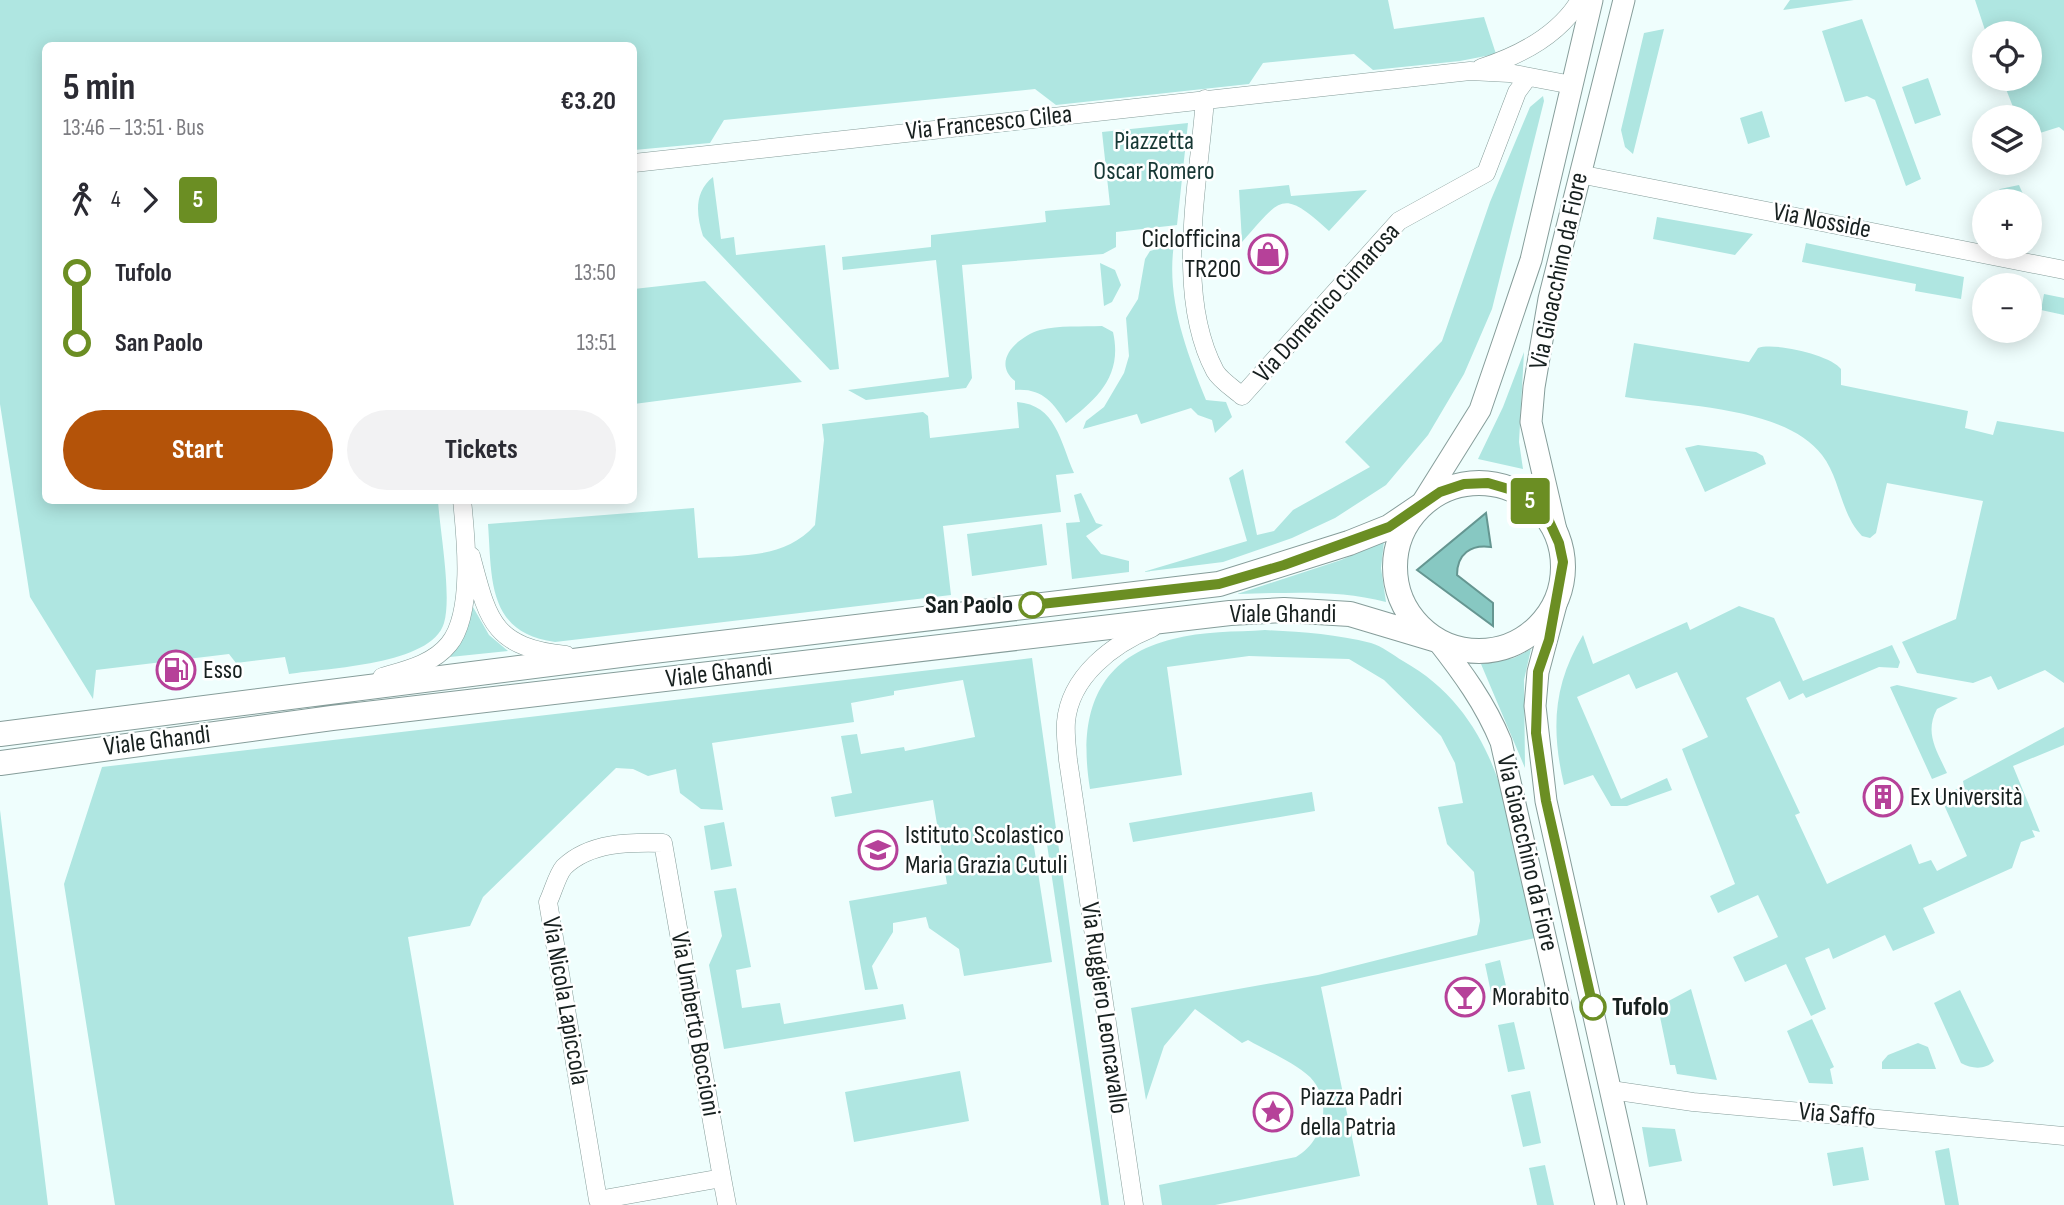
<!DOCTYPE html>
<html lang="en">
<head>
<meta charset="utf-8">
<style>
  :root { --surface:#fff; --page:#f2f2f3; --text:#2b2b33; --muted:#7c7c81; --accent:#b45309 }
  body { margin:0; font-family:"Sofia Sans Condensed",sans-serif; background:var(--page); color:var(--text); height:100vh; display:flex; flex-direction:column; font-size:26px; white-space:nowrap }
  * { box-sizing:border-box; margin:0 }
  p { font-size:23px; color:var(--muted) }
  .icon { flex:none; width:38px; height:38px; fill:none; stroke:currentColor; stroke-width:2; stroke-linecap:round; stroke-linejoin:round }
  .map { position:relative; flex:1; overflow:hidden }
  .side { position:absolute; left:42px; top:42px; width:595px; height:462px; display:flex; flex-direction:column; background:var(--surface); border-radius:10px; box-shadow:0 4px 18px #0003 }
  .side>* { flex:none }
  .badge { padding:0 14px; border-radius:5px; font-size:24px; line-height:46px }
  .buttons { position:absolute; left:1972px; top:21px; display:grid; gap:14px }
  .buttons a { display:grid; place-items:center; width:70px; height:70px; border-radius:50%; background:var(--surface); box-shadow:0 4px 18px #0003; font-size:35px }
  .map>.badge { position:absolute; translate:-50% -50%; box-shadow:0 0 0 4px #fff }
  .legs { display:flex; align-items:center; gap:10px; height:77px; padding:0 21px; font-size:23px }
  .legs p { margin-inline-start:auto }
  .head { display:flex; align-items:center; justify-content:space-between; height:119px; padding:0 21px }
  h1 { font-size:38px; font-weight:700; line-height:52px }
  .cta { display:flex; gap:14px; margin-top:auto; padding:14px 21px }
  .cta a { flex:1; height:80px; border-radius:42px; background:var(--accent); color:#fff; font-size:28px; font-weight:700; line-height:80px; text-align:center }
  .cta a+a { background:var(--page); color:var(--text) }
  ul { padding:0 21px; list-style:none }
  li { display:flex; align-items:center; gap:24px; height:70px; font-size:26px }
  li i { display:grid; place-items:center; width:10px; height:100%; margin:0 9px; background:currentColor }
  li i::after { content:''; width:18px; height:18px; margin:-9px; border:5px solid; border-radius:50%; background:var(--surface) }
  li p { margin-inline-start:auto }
  li:first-child i { background:linear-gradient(#0000 50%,currentColor 0) }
  li:last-child i { background:linear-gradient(currentColor 50%,#0000 0) }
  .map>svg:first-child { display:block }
  .green { fill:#afe6e1 }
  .water { fill:#87c8c2; stroke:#659691; stroke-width:2 }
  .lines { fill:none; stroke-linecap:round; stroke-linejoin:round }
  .minor-casing { stroke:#869d9a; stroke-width:19 }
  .tertiary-casing { stroke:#869d9a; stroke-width:23 }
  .secondary-casing { stroke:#869d9a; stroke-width:26 }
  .minor { stroke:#fff; stroke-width:18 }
  .tertiary { stroke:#fff; stroke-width:21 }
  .secondary { stroke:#fff; stroke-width:24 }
  .line-1-casing { stroke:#fff; stroke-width:16 }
  .line-1 { stroke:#6b8e23; stroke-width:10 }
  .stop-1-dot { fill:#fff; stroke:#6b8e23; stroke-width:3.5 }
  .labels { text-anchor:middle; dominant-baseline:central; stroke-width:5; stroke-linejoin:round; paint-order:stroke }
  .street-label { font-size:26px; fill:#17201f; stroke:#fff }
  .park-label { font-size:26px; fill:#173835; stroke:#fff }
  .poi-label { font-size:26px; fill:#17201f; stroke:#fff; text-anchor:start }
  .stop-label { font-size:26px; font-weight:bold; fill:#17201f; stroke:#fff; text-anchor:end }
</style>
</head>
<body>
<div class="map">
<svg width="2064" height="1205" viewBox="0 0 2064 1205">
  <rect width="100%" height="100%" fill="#effefd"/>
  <path class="green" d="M 0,0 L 1388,0 L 1394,29 L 1484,17 L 1496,54 L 1460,61 L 1373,70 L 1354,54 L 1263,63 L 1249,84 L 1056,105 L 1035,89 L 724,120 L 710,143 L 634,150 L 634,46 L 46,46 L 46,500 L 438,501 C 440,531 452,596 444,623 C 432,665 327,668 289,674 L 285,657 L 236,663 L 229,654 L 96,670 L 93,699 L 30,597 L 0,404 Z
    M 1790,0 L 1854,0 L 1783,10 Z
    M 1975,0 L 2064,0 L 2064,131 L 2059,127 L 2030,136 L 2030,117 L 2017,117 L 2002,79 L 2030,79 L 2030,33 L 1986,33 Z
    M 1862,19 L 1921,179 L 1906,186 L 1875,100 L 1867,96 L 1845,102 L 1822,31 Z
    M 1664,29 L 1633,154 L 1625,147 L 1621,130 L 1644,33 Z
    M 1928,78 L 1941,115 L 1915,124 L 1902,87 Z
    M 1543,96 L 1544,101 L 1492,309 L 1464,374 L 1428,435 L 1386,485 L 1335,518 L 1292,538 L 1223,562 L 1143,572 L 1247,541 L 1229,478 L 1243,469 L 1257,535 L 1274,531 L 1293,510 L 1370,467 L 1345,442 L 1442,341 L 1490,202 L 1530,107 Z
    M 1762,111 L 1770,137 L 1748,144 L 1740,118 Z
    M 1188,123 L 1177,225 L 1116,232 L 1116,247 L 1103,254 L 962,265 L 972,378 L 966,388 L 866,400 L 848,390 L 949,377 L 936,260 L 843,270 L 842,257 L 931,247 L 931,235 L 1046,222 L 1045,211 L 1110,205 L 1102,132 Z
    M 713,177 L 721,239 L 734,237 L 736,255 L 825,245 L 839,369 L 830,370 L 703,236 C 696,214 694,192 713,177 Z
    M 1289,185 L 1291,196 L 1367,190 L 1329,231 C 1281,187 1281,199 1242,242 L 1239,190 Z
    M 2019,185 L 2026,201 L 1990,201 L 2000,189 Z
    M 1657,217 L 1753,234 L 1735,255 L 1653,239 Z
    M 1806,243 L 1964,277 L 1961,299 L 1915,291 L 1916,284 L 1802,262 Z
    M 1174,244 C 1166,298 1186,350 1206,400 L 1226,402 L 1232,417 L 1215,433 L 1212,420 L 1198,415 L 1191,408 L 1141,424 L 1137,414 L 1083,429 L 1086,421 L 1104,407 L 1124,373 L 1129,356 L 1126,318 L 1138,299 L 1145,259 L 1150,251 Z
    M 1100,263 L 1115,270 L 1121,285 L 1112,302 L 1104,306 Z
    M 705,281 L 802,382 L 634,404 L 634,289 Z
    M 2044,294 L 2064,298 L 2064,315 L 2041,310 Z
    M 1102,326 L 1113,332 C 1123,376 1097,399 1066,423 C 1053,402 1042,388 1015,390 L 1015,381 C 991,362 1017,337 1040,330 C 1059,325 1082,327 1102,326 Z
    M 1634,343 L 1749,362 L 1758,348 C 1774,342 1831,355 1841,369 L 1841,385 L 1968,411 L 1965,428 L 1993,435 L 1997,421 L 2064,432 L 2064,683 L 2045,670 L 1998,690 L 1991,676 L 1973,683 L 1917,673 L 1902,642 L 1956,619 L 1983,501 L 1887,483 L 1876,533 L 1870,538 L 1862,536 C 1840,513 1841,480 1822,455 C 1786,407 1682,406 1625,397 Z
    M 1524,352 L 1519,442 L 1523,469 L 1478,459 L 1503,407 Z
    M 1017,402 C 1056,405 1060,441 1074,473 L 1056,475 L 1061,512 L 943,526 L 951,595 L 555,642 C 487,633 492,579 488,524 L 694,508 L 698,558 C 741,555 785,559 815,525 L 824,440 L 822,424 L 923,412 L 928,416 L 930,438 L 1019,428 Z
    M 1698,445 L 1756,452 L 1763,456 L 1766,464 L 1705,492 L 1685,448 Z
    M 1081,493 L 1096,523 L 1103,525 L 1086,536 L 1101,554 L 1129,561 L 1129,572 L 1072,579 L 1066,523 L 1080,522 L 1074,495 Z
    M 1042,524 L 1047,565 L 972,576 L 967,534 Z
    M 1384,542 L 1381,568 L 1386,602 C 1337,589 1287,593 1237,594 L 1341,560 Z
    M 1739,606 L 1774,618 L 1803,681 L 1892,645 L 1900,662 L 1898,668 L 1879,667 L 1806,698 L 1803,693 L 1789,700 L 1780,681 L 1746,698 L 1800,813 L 1795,815 L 1827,884 L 1911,844 L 1919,864 L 1931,860 L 1937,871 L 1967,856 L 1940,796 L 1964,786 L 1963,781 L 2064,727 L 2064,745 L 2013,766 L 2040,832 L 2032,830 L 2035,837 L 2021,842 L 2012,868 L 1923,908 L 1935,933 L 1893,951 L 1885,935 L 1833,959 L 1829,948 L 1805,958 L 1826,1009 L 1811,1016 L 1786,964 L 1745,982 L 1733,957 L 1778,937 L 1758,895 L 1718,913 L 1710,896 L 1735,884 L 1682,749 L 1708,737 L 1677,672 L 1636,689 L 1629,674 L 1577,697 L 1621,799 L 1667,778 L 1672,790 L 1627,806 L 1611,806 L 1593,775 L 1564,785 C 1551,729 1553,685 1583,635 L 1593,664 L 1687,622 L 1690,630 Z
    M 473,607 L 489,635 L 508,651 L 450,657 L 465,634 Z
    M 1265,630 C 1301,632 1336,634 1371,643 C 1382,646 1393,655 1403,661 C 1506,719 1512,834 1535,938 L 1321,987 L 1360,1176 L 1215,1205 L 1162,1205 L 1159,1185 L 1296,1157 C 1323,1142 1334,1102 1310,1077 C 1294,1062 1267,1051 1248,1040 L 1242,1043 L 1195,1009 L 1164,1046 L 1146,1100 L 1131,1008 L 1318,975 L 1477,935 L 1480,921 L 1474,872 L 1447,844 L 1438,807 L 1463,803 L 1455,763 L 1441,736 L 1384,680 L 1349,659 L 1249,656 L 1167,667 L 1182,775 L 1090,789 C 1078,716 1095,658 1173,639 C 1202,631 1236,632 1265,630 Z
    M 1531,649 L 1524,680 L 1525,768 L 1481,664 L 1514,658 Z
    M 1032,658 L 1109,1205 L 1101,1205 L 1045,831 L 1032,834 L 1052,962 L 964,976 L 959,949 L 929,928 L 926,917 L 893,923 L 893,932 L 872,966 L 878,989 L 865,990 L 849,901 L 947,884 L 933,800 L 835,817 L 831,797 L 852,793 L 841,736 L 857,734 L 861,754 L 904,747 L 905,751 L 975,737 L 963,680 L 894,691 L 894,695 L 851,703 L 854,722 L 712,743 L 723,810 L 701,809 L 680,793 L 676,769 L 648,776 L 633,769 L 616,768 L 483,897 L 470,926 L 408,937 L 454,1205 L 115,1205 L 64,884 L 102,767 Z
    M 1897,685 L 1958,698 L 1937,709 C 1924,733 1937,751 1947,773 L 1932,779 L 1890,687 Z
    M 1312,792 L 1315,811 L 1133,842 L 1129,823 Z
    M 0,810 L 48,1205 L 0,1205 Z
    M 724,822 L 732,866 L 711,870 L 704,826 Z
    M 736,888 L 751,967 L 736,970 L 742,1008 L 780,1003 L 784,1024 L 903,1004 L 906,1019 L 724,1049 L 709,965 L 722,936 L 714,891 Z
    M 1500,960 L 1509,999 L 1493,1002 L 1485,964 Z
    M 1691,989 L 1717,1080 L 1677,1074 L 1675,1065 L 1670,1065 L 1659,1012 L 1661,1005 Z
    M 1960,990 L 1994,1061 C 1985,1070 1972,1069 1961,1063 L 1934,1003 Z
    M 1812,1019 L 1834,1067 L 1830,1069 L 1833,1084 L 1809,1083 L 1787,1031 Z
    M 1514,1022 L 1525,1069 L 1508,1072 L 1498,1025 Z
    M 1918,1043 L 1928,1047 L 1936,1069 L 1882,1069 L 1882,1062 L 1888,1055 Z
    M 960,1071 L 969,1121 L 854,1142 L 845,1092 Z
    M 1530,1091 L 1541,1143 L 1523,1147 L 1511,1095 Z
    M 1642,1127 L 1675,1129 L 1682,1161 L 1649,1167 Z
    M 1863,1147 L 1869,1180 L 1833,1186 L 1827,1153 Z
    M 1949,1148 L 1959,1205 L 1945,1205 L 1935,1151 Z
    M 1545,1165 L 1554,1205 L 1537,1205 L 1529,1168 Z"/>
  <path class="water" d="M 1486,513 L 1491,547 C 1471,544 1457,554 1457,575 L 1493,603 L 1493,626 L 1417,570 Z"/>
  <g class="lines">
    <defs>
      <path id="minor" d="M 1481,68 C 1518,56 1559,35 1580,0
        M 1205,99 C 1199,182 1174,294 1215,371 C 1220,380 1234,389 1242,396 L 1399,221 L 1486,173 L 1517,92 L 1528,77
        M 634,163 L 1470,71 L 1509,73 L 1572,85
        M 1579,174 L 2064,270
        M 471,556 C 488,620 492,647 566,655
        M 382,677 C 406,670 433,664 449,644 C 474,613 466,538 462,500
        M 1611,1090 L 1693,1102 L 2064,1136
        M 722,1178 L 598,1200 L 548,902 C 553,892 557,875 564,867 C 590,842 630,842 663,843 L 722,1178 L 727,1205
        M 1134,1205 L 1068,760 C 1067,748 1065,734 1066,722 C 1070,676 1113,644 1152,628"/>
      <path id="tertiary" d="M 1420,506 L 1480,410 L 1504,340 L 1531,260 L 1592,0
        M 1559,543 L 1531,422 L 1534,387 L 1549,299 L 1624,0
        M 1562,582 L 1538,672 L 1535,706 L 1546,801 L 1636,1205
        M 1437,640 C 1462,672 1485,703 1501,742 L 1606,1205"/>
      <path id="secondary" d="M1395 567a84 84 0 1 1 168 0a84 84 0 1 1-168 0Z
        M 0,734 L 636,653 L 1219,584 L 1349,543 L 1389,527 L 1420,506
        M 0,763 L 332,718 L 1230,613 L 1284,610 L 1350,614 L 1437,640"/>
    </defs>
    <use href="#minor" class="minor-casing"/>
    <use href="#tertiary" class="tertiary-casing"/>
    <use href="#secondary" class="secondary-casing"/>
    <use href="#minor" class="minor"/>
    <use href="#tertiary" class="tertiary"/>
    <use href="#secondary" class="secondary"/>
  </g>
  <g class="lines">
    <defs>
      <path id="line-1" d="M 1032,605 L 1219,584 L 1284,565 L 1389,527 L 1440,492 L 1464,484 L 1488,483 L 1512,490 L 1533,502 L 1549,521 L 1559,543 L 1563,562 L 1549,640 L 1538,672 L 1536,733 L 1546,801 L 1593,1007"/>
    </defs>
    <use href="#line-1" class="line-1-casing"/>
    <use href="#line-1" class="line-1"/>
  </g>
  <defs>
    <symbol id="shop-ring" viewBox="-11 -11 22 22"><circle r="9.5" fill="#fff" stroke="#b64199" stroke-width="1.5"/><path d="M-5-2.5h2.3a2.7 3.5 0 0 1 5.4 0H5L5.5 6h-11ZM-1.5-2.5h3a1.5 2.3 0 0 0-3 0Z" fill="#b64199"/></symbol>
    <symbol id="fuel-ring" viewBox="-11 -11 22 22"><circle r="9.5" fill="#fff" stroke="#b64199" stroke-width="1.5"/><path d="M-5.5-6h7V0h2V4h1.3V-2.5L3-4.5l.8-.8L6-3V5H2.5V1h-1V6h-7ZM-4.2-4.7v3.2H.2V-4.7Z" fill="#b64199"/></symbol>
    <symbol id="building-ring" viewBox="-11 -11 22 22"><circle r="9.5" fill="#fff" stroke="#b64199" stroke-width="1.5"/><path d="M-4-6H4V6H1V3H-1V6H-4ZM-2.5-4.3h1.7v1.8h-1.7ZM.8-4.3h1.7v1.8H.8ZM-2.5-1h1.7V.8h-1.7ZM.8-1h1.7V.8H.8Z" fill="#b64199"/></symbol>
    <symbol id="school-ring" viewBox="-11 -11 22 22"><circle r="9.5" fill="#fff" stroke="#b64199" stroke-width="1.5"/><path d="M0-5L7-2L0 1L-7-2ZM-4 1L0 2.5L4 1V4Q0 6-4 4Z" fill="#b64199"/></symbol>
    <symbol id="bar-ring" viewBox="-11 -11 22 22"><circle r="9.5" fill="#fff" stroke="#b64199" stroke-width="1.5"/><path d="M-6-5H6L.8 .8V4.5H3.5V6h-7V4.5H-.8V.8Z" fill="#b64199"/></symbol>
    <symbol id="sight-ring" viewBox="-11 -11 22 22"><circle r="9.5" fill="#fff" stroke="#b64199" stroke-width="1.5"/><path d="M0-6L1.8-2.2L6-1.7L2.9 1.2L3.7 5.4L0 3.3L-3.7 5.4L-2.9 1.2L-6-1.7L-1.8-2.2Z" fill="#b64199"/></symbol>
  </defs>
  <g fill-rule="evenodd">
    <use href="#shop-ring" x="1246" y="232" width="44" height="44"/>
    <use href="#fuel-ring" x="154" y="648" width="44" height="44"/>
    <use href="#building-ring" x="1861" y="775" width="44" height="44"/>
    <use href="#school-ring" x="856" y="828" width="44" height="44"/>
    <use href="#bar-ring" x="1443" y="975" width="44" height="44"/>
    <use href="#sight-ring" x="1251" y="1090" width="44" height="44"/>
  </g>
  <g class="stop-1-dot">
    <circle cx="1032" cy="605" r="12"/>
    <circle cx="1593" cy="1007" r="12"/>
  </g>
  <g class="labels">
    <g class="street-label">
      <text transform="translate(989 123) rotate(-6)">Via Francesco Cilea</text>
      <text transform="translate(1822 221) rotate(11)">Via Nosside</text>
      <text transform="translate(1559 271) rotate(-78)">Via Gioacchino da Fiore</text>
      <text transform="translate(1327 303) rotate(-48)">Via Domenico Cimarosa</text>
      <text x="1283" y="614">Viale Ghandi</text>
      <text transform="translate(719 673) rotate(-7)">Viale Ghandi</text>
      <text transform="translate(157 741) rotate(-7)">Viale Ghandi</text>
      <text transform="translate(1527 853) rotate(77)">Via Gioacchino da Fiore</text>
      <text transform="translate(565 1001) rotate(80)">Via Nicola Lapiccola</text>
      <text transform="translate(1104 1008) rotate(82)">Via Ruggiero Leoncavallo</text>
      <text transform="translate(695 1024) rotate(80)">Via Umberto Boccioni</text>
      <text transform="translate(1837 1115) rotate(5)">Via Saffo</text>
    </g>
    <g class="park-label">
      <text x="1154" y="141">Piazzetta<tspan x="1154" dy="30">Oscar Romero</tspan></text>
    </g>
    <g class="poi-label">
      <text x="1241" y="239" text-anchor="end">Ciclofficina<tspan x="1241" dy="30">TR200</tspan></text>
      <text x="203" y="670">Esso</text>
      <text x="1910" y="797">Ex Università</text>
      <text x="905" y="835">Istituto Scolastico<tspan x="905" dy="30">Maria Grazia Cutuli</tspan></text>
      <text x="1492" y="997">Morabito</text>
      <text x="1300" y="1097">Piazza Padri<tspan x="1300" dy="30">della Patria</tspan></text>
    </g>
    <g class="stop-label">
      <text x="1013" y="605">San Paolo</text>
      <text x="1612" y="1007" text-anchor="start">Tufolo</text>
    </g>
  </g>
</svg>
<div class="buttons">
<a><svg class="icon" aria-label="locate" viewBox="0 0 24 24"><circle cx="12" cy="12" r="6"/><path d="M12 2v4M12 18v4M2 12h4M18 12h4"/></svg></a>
<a><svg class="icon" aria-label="layers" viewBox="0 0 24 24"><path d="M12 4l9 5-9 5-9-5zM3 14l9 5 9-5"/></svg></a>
<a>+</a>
<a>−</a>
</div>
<b class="badge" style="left:1530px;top:501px;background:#6b8e23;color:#fff">5</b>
<section class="side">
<div class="head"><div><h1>5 min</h1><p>13:46 – 13:51 · Bus</p></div><b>€3.20</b></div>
<div class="legs"><svg class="icon" aria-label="walk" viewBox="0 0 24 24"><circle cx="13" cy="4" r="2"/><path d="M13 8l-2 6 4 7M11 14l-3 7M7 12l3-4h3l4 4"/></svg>4<svg class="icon" aria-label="forward" viewBox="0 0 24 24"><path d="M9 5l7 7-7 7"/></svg><b class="badge" style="background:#6b8e23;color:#fff">5</b></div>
<ul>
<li><i style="color:#6b8e23"></i><b>Tufolo</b><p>13:50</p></li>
<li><i style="color:#6b8e23"></i><b>San Paolo</b><p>13:51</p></li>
</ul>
<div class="cta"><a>Start</a><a>Tickets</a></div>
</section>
</div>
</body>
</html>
